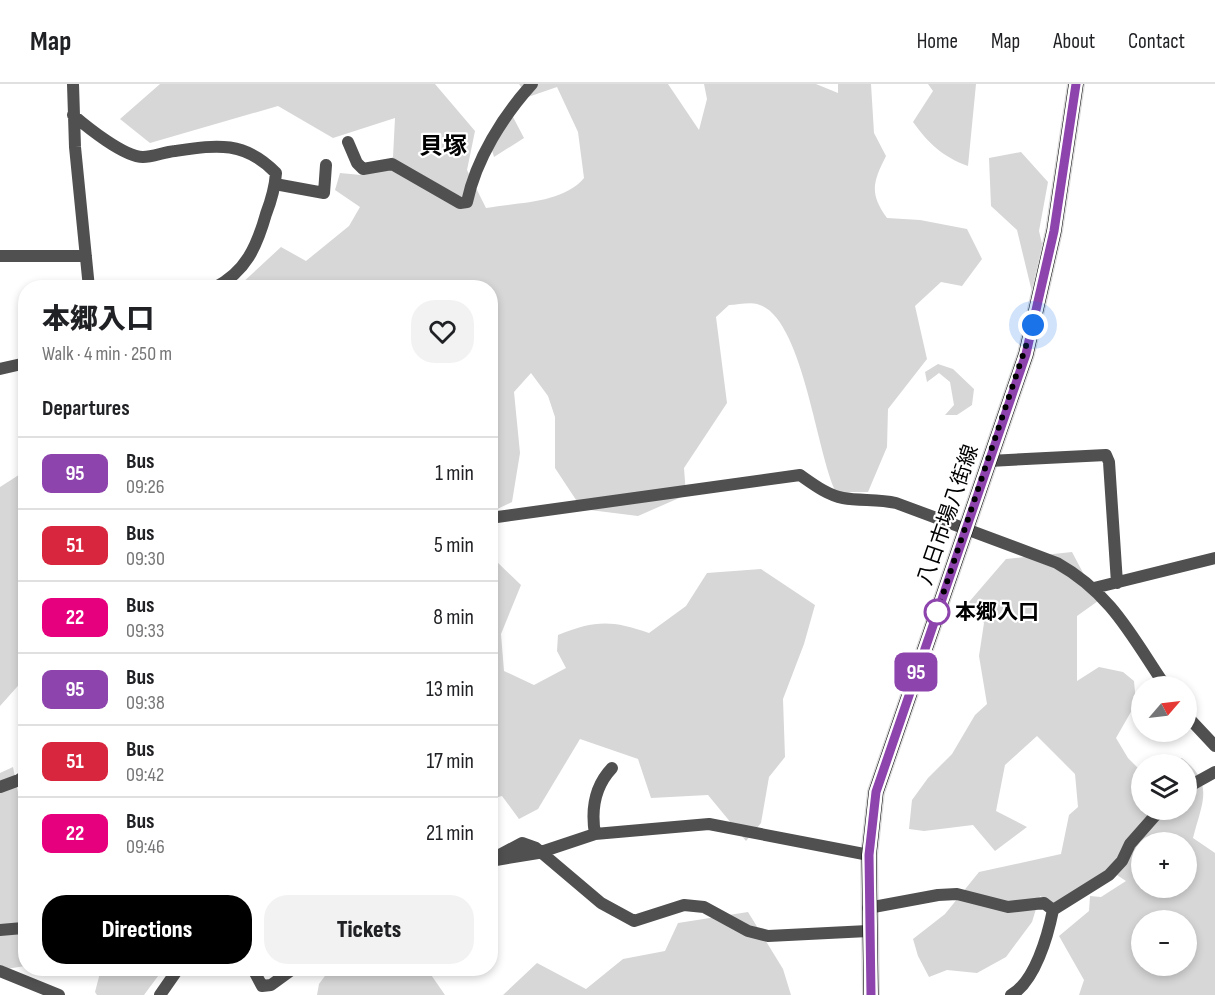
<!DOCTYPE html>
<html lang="en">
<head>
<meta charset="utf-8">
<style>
  :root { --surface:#fff; --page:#f2f2f2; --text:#202124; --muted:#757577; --line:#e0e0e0; --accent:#000 }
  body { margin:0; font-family:"Sofia Sans Condensed","Noto Sans JP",sans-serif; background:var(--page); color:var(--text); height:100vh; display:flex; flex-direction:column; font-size:22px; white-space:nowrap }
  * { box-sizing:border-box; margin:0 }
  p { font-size:20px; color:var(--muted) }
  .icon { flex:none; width:33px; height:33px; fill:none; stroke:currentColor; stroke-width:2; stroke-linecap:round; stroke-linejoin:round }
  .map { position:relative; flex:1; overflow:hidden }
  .details { position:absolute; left:18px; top:196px; width:480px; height:696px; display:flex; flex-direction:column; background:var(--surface); border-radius:24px; box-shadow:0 3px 9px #0003 }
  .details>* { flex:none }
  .badge { padding:0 12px; border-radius:9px; font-size:21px; line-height:39px }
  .needle { width:39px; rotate:62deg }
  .controls { position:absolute; left:1131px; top:592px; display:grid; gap:12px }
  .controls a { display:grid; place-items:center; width:66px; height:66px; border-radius:50%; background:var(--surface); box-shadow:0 3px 9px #0003; font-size:30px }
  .you { position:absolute; width:30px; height:30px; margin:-15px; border:4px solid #fff; border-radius:50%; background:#1a73e8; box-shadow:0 0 0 9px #1a73e833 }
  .map>.badge { position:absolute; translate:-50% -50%; box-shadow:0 0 0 3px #fff }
  h2 { padding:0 24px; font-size:22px; line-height:54px }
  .round { display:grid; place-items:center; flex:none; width:63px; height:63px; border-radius:24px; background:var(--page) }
  .overview { display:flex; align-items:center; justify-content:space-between; height:102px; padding:0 24px }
  h1 { font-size:28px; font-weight:800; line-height:45px }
  .action { display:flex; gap:12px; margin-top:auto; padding:12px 24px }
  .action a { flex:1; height:69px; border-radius:24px; background:var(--accent); color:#fff; font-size:24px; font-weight:800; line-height:69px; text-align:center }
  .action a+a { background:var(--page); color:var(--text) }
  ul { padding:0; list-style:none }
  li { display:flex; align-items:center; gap:18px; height:72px; padding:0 24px; border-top:2px solid var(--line) }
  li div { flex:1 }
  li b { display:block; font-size:22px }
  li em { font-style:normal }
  li .badge { min-width:66px; font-weight:700; text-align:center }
  header { display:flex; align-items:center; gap:36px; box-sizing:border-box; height:84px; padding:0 30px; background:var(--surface); border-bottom:2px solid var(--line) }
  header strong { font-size:28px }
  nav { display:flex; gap:33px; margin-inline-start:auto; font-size:21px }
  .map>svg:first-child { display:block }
  .green { fill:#d7d7d7; fill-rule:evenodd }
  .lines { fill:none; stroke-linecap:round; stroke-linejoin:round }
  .major-casing { stroke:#dbdbdb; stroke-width:18 }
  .minor { stroke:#505050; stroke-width:12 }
  .major { stroke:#000; stroke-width:15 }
  .line-casing { stroke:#fff; stroke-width:14 }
  .line { stroke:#8e44ad; stroke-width:9 }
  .walk { stroke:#000; stroke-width:6; stroke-dasharray:0 10.8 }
  .stop-dot { fill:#fff; stroke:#8e44ad; stroke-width:3 }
  .labels { text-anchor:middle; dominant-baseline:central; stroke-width:4.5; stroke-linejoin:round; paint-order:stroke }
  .street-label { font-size:21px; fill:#000; stroke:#fff }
  .stop-label { font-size:21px; font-weight:bold; fill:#000; stroke:#fff; text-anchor:start }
  .quarter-label { font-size:24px; font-weight:bold; fill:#000; stroke:#fff }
</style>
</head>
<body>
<header>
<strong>Map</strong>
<nav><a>Home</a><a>Map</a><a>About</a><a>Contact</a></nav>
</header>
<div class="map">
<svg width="1215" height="911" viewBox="0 0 1215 911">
  <rect width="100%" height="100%" fill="#fff"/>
  <path class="green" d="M 160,0 L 435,0 L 475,47 L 467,86 L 486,124 C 518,118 562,120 584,94 L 578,48 L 557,3 L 528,13 L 519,0 L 668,0 L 699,46 L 707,15 L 704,0 L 816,0 L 838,9 L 838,0 L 871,0 L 874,49 L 886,72 C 873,98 869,109 887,134 L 920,136 L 967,145 L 982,175 L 962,202 L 941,198 L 915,222 L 927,275 L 888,325 L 887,363 L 868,408 L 836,408 C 816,369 803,231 757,220 C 749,218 737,221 729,221 L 716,233 L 727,319 L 684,384 L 686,411 L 638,432 L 582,425 L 555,384 L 555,333 L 548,312 L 531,289 L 514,308 L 520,369 L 512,418 L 491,428 L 490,204 L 244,204 L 241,200 L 281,163 L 306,177 L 349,142 L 360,123 L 335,106 L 340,89 L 361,91 L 393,73 L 395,34 L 333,54 L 278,22 L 150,59 L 120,35 Z
    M 928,0 L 976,0 L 968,82 C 943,73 928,59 913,38 L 933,7 Z
    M 513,33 L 524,54 L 494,73 L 488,53 Z
    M 1021,68 L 1048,98 L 1039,147 L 1044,168 L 1032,208 L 1017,146 L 991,122 L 989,74 Z
    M 938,280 L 953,285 L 974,305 L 972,321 L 957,331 L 945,331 L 954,321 L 950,298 L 939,289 L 927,298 L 925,288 Z
    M 25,387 L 25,594 L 0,622 L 0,403 Z
    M 1072,468 L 1098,517 L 1077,532 L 1077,597 L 1099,583 L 1123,588 L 1134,597 L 1136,619 L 1116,654 L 1128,674 L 1141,687 L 1142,726 L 1186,726 L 1186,681 L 1169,681 L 1182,674 C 1215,700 1202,718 1193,754 L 1215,769 L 1215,911 L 1079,911 L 1084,896 L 1059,852 L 1089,827 L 1090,812 L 1101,813 L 1126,797 L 1117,791 L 1055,820 L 1040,812 L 1032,838 L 1006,873 L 977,889 L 947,886 L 929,893 L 918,872 L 913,855 L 945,830 L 979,788 L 1061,770 L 1069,731 L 1078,723 L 1075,690 L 1037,652 L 1005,681 L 996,727 L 1027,743 L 995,767 L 973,741 L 924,747 L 909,745 L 912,716 L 928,694 L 952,670 L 975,631 L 987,620 L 979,572 L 984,539 L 969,518 L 1006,475 ZM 1142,759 L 1186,759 L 1186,804 L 1142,804 ZM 1142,837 L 1186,837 L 1186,882 L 1142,882 Z
    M 495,476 L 521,501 L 501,550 L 504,587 L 534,601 L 566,584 L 557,567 L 558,551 C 595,536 612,536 649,549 L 686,522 L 707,489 L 761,485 L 815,521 L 804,560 L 783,615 L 785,673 L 769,693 L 761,739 L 746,757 L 708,711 L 651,714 L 638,675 L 580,655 L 538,725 L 519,735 L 502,712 L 491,715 L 491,479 Z
    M 13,683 L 18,708 L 25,710 L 25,882 L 0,886 L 0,689 Z
    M 748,828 L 783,885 L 791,911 L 503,911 L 537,879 L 586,905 L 623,875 L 665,867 L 678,839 Z
    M 101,885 L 160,885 L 161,888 L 144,911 L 97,911 L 95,908 Z
    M 330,885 L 427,885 L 445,911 L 317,911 L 319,900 Z"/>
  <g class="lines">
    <defs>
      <path id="major" d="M 871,911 L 869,771 L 876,708 L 1026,270 L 1054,147 L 1076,0"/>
    </defs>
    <use href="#major" class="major-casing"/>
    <path class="minor" d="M 73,0 L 75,63 L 89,204
      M 73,31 C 87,43 124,73 143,73 C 153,73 164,68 175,67 C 216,61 244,56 276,89 C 275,103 271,117 266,130 C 257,162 246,188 214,204
      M 348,58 L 357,79 L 363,85 L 392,80 L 460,119 L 467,118 C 476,75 503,32 532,0
      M 275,100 L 324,109 L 326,81
      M 0,172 L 86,172
      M 0,285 L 26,279
      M 989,377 L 1106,371 L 1109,378 L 1117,499
      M 490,434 L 800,391 C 813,400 827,411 843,414 C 860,417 878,415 896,419 L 1057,479 C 1112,510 1132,553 1166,603
      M 1094,504 L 1215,474
      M 1186,631 L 1215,662
      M 0,703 L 19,696 L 26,691
      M 1186,704 L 1215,688
      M 595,750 C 591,726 594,703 612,684
      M 490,776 L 522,759 L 536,764 L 601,819 L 634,837 L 684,821 L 704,823 L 748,847 L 768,852 L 868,847
      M 496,776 L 538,769 L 595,750 L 709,740 L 869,771
      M 868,824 L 938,811 L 957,810 L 1008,823 L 1044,819 L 1053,826
      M 0,846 L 23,844
      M 253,885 L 262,902 L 271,901 L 293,885
      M 0,887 L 59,911
      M 160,911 L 178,885
      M 1011,911 C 1035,898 1048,851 1053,826 L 1109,791 L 1122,777 L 1130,760 L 1160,726"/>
    <use href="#major" class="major"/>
  </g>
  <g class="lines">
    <defs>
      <path id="line" d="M 871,911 L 869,771 L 876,708 L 1026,270 L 1054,147 L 1076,0"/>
    </defs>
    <use href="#line" class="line-casing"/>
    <use href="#line" class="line"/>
    <path class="walk" d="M 937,528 L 1033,241"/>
  </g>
  <circle class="stop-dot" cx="937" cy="528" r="12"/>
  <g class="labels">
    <g class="street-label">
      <text transform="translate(948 431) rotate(-71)">八日市場八街線</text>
    </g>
    <g class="stop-label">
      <text x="955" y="528">本郷入口</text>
    </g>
    <g class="quarter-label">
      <text x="443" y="62">貝塚</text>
    </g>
  </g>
</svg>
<div class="controls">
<a><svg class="needle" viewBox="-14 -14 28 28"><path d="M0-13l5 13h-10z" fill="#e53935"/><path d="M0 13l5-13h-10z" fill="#757577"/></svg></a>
<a><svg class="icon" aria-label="layers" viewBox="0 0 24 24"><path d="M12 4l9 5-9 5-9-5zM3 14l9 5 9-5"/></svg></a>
<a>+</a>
<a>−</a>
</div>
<div class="you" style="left:1033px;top:241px"></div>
<b class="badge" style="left:916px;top:588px;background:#8e44ad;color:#fff">95</b>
<section class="details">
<div class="overview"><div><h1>本郷入口</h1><p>Walk · 4 min · 250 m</p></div><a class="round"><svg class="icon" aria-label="heart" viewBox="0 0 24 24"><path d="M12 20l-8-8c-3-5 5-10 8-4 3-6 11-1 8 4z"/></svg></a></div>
<h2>Departures</h2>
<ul>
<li><span class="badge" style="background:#8e44ad;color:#fff">95</span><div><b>Bus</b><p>09:26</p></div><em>1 min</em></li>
<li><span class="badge" style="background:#d7263d;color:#fff">51</span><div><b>Bus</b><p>09:30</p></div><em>5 min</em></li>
<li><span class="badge" style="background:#e6007e;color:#fff">22</span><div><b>Bus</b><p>09:33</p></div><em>8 min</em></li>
<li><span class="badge" style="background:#8e44ad;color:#fff">95</span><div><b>Bus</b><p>09:38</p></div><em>13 min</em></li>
<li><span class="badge" style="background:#d7263d;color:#fff">51</span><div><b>Bus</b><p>09:42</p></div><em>17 min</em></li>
<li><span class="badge" style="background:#e6007e;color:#fff">22</span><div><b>Bus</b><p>09:46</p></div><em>21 min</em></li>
</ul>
<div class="action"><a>Directions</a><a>Tickets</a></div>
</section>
</div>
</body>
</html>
